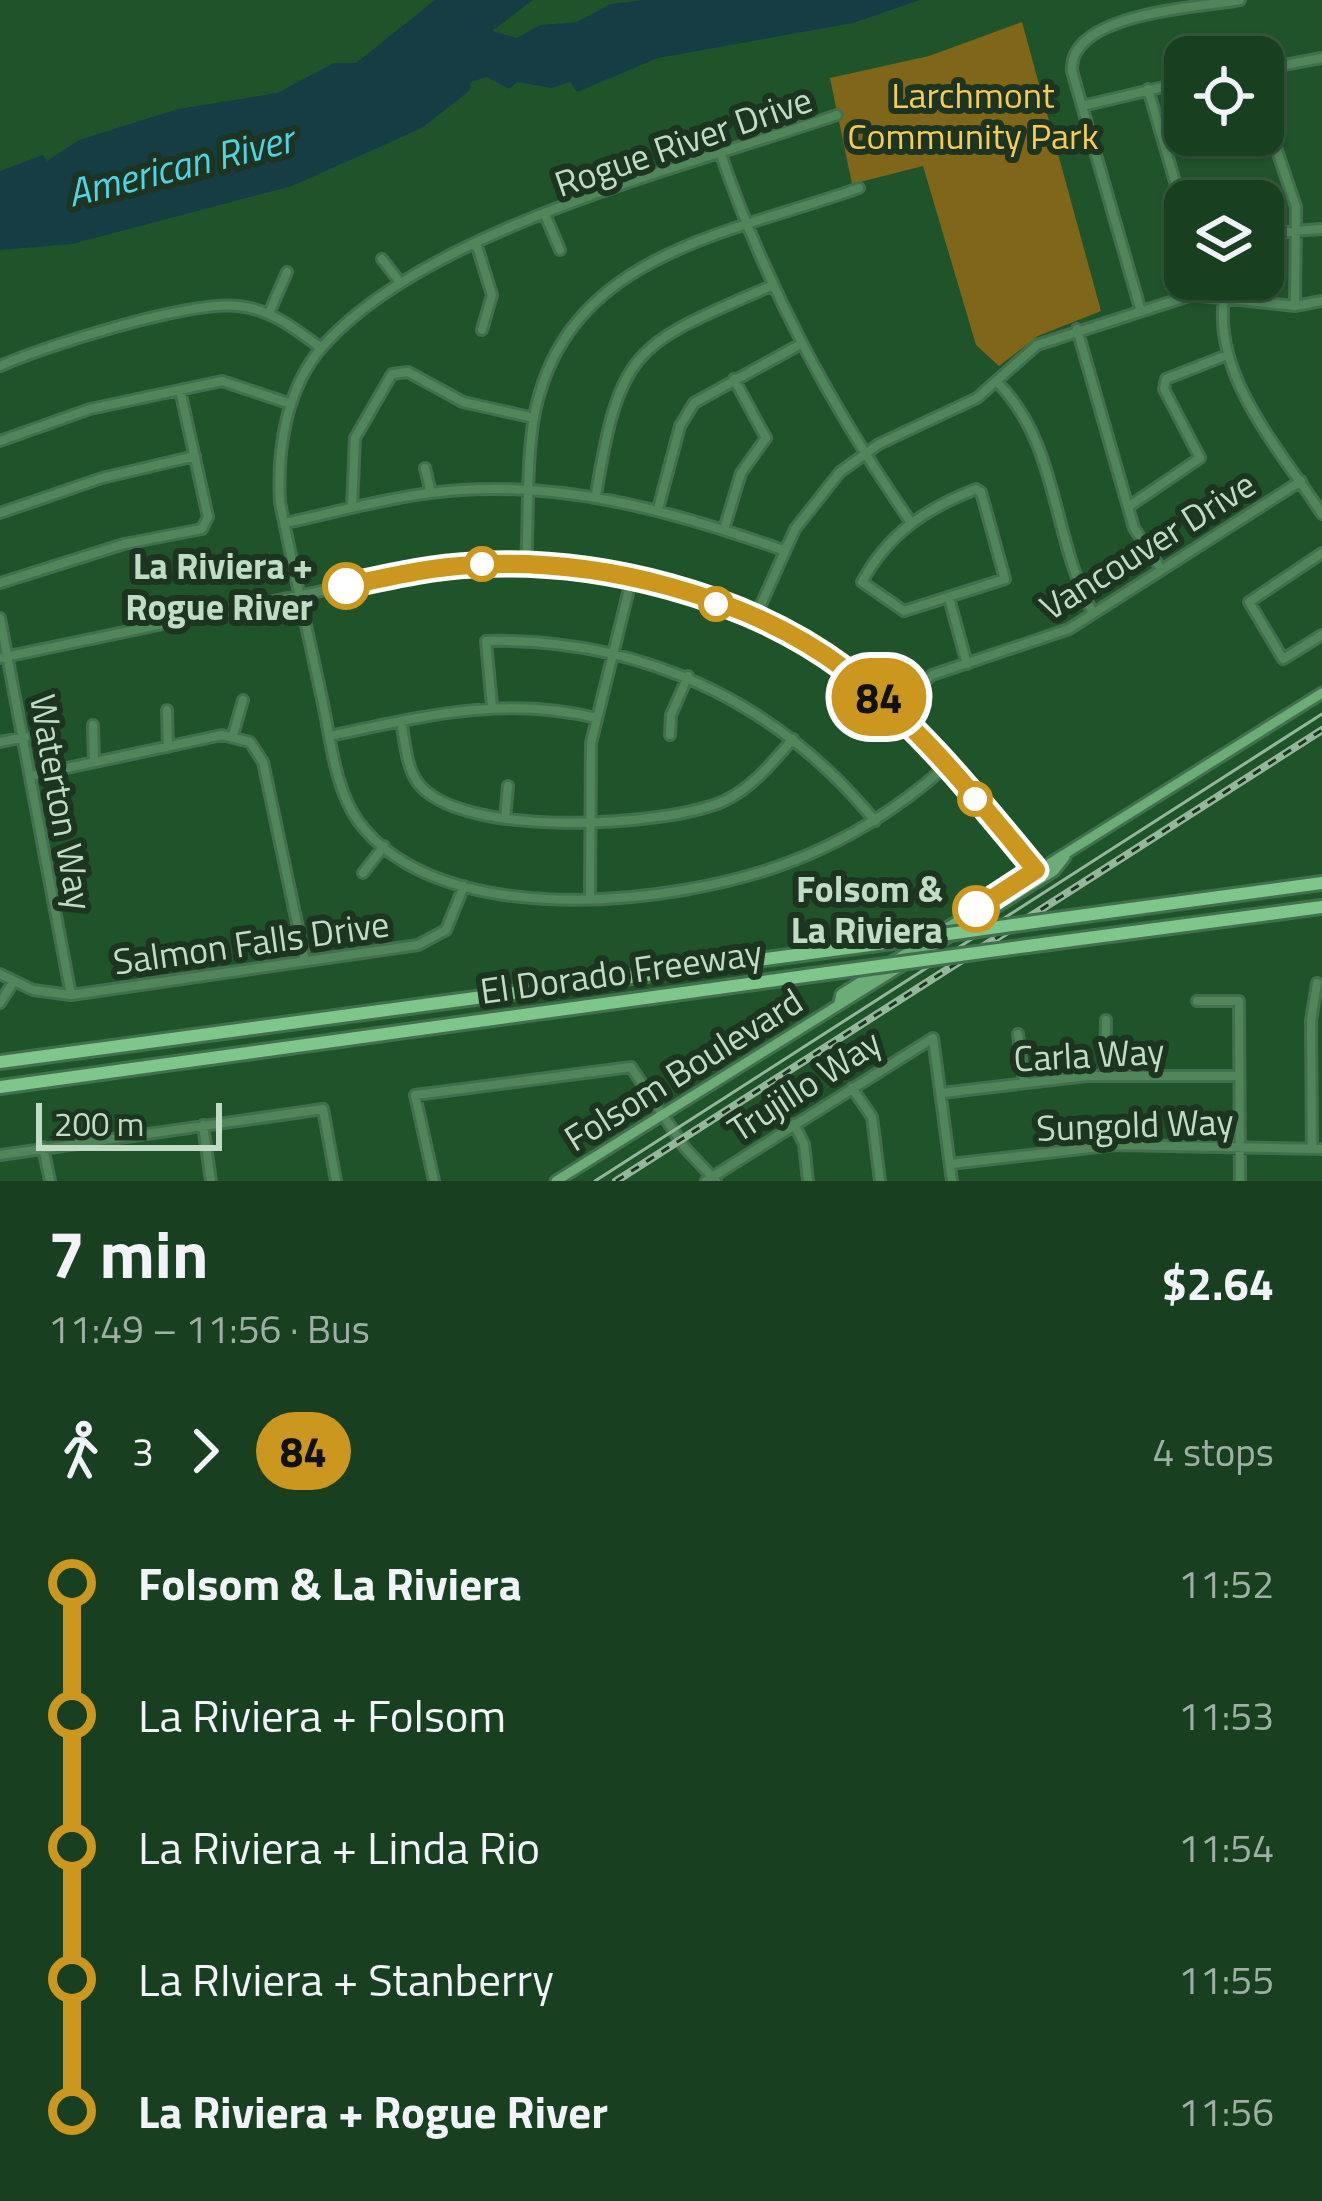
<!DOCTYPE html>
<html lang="en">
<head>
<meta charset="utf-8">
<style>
  :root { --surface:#173f20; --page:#244a2d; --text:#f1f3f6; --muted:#9eafa5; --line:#36583e }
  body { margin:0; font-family:"Titillium Web",sans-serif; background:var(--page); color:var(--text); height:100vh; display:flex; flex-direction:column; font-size:45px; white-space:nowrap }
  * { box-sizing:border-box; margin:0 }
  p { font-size:39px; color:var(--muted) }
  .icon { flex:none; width:66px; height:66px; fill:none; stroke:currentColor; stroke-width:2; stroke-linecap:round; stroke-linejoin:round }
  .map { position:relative; height:1181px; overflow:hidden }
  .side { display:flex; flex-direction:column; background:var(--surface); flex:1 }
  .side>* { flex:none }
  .badge { padding:0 24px; border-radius:39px; font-size:42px; line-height:78px }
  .buttons { position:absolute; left:1164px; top:36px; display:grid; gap:24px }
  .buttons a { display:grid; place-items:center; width:120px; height:120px; border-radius:24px; background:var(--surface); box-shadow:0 3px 9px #0004,0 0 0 3px var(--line); font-size:60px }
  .scale { position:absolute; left:36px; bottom:30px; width:186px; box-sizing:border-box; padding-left:12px; border:6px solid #c1dcc4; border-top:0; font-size:33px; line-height:42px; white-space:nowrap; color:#c1dcc4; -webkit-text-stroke:9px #1d3421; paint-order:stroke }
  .map>.badge { position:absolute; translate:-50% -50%; box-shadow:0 0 0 6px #fff }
  .legs { display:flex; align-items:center; gap:18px; height:132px; padding:0 48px; font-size:39px }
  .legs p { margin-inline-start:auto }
  .overview { display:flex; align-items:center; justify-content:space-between; height:204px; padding:0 48px }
  h1 { font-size:66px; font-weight:700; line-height:90px }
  ul { padding:0 48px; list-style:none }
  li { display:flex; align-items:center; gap:42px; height:132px; font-size:45px }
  li i { display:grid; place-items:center; width:18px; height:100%; margin:0 15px; background:currentColor }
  li i::after { content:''; width:30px; height:30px; margin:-15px; border:9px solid; border-radius:50%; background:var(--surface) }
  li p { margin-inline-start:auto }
  li:first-child i { background:linear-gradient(#0000 50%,currentColor 0) }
  li:last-child i { background:linear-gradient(currentColor 50%,#0000 0) }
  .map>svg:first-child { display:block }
  .green { fill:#806619 }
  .water { fill:#163d43 }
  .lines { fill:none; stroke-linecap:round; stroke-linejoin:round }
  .minor-casing { stroke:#42704e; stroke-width:14 }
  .major-casing { stroke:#42704e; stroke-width:15 }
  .highway-casing { stroke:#42704e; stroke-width:18 }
  .minor { stroke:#51865a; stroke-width:8 }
  .major { stroke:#6cac77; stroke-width:9 }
  .highway { stroke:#7ec68a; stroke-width:12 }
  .tram { stroke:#94b69a; stroke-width:3 }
  .rail-casing { stroke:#94b69a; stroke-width:8 }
  .rail { stroke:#1d3421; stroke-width:3; stroke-dasharray:9; stroke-linecap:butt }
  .highway-bridge-casing { stroke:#42704e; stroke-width:18; stroke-linecap:butt }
  .highway-bridge { stroke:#7ec68a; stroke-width:12 }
  .line-1-casing { stroke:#fff; stroke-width:27 }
  .line-1 { stroke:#cb971e; stroke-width:18 }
  .stop-1-dot { fill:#fff; stroke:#cb971e; stroke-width:6 }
  .labels { text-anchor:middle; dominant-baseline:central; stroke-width:12; stroke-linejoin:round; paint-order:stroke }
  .park-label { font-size:36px; fill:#f7cb54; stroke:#1d3421 }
  .street-label { font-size:36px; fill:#c1dcc4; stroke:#1d3421 }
  .stop-label { font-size:36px; font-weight:bold; fill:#c1dcc4; stroke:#1d3421; text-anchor:end }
  .water-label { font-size:39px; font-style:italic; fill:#51d3e6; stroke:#1d3421 }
</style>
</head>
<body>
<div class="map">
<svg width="1322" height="1181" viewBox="0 0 1322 1181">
  <rect width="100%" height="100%" fill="#1f542b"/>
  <path class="green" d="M 1022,22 L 1101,311 L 1038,336 L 999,366 L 976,345 L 923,166 L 852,184 L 830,78 L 929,56 Z"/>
  <path class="water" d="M 435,0 L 533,0 L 492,31 L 517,38 L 540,25 L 577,22 L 610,4 L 644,0 L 920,0 L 853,23 L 658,58 L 577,92 L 570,82 L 552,88 L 517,82 L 509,89 L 487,77 L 471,82 L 469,91 L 422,128 L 292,186 L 72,244 L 0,250 L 0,171 L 43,155 L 47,161 L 79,140 L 178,109 L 277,93 L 334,63 L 356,63 Z"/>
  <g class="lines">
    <defs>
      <path id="minor" d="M 1263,69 L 1322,58
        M 1148,89 L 1185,216
        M 1082,106 L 1185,82
        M 1263,109 L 1296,207 L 1295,306
        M 837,115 C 688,166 427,229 323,346 C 286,388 277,449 280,502 C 293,568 308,633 322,699 C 331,739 334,787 358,821 C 440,933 678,905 790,862 C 848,840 899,808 945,767
        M 1246,151 L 1272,142
        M 721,155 C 767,288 830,405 910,521
        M 546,217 L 560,250
        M 1263,233 L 1322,229
        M 476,243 L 492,295 L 482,330
        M 382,259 L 399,281
        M 1224,299 C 1213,378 1282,452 1322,514
        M 1140,308 L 1072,71 C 1068,13 1197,8 1240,0
        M 269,313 L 287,272
        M 1077,329 L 1134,528 L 1161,569
        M 0,366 C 47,345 189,301 238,306 C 271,309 295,329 321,348
        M 997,382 C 1060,445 1051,538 1093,613
        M 0,441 L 90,409 L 222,381 L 291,404
        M 425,468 L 431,493
        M 976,489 L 981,492 L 1005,579 L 904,611 L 862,582 C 888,534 925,509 976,489 Z
        M 596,495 C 620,345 636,345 771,286
        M 1128,507 L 1200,458 L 1164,389 L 1166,379 L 1227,355
        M 352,508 L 355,438 L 392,374 L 408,372 L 463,402 L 534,418
        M 658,509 L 680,426 L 694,403 L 799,345
        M 0,513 L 102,478 L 195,456
        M 285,523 C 333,513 381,499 430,493 C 552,477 670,510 783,550
        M 724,529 L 741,473 L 766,438 L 734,379
        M 1322,553 L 1249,602 L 1283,659 L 1322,635
        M 526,564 C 529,516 526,464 534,417 C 565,253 728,235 859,188
        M 0,583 L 124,544 L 202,529 L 208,517 L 180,390
        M 949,598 L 967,664
        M 0,618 L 71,995
        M 755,618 L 795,529 L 840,472 L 879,444 L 977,398 L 1037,345 L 1192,295 L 1295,306 L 1322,301
        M 0,658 L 427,569 L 526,564 L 610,575 L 755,618 L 845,669 L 892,709 L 1038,873
        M 492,706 L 486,641 C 640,637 778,702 875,821
        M 892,709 L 932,675 L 1069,629 L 1301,481
        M 167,710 L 168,747
        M 401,721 C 405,741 406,767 418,783 C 460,839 666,827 724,801 C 753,787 772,763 793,739
        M 93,725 L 94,762
        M 233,735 L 243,700
        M 670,735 L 671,715 L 688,676
        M 330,736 C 420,717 504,695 596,718
        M 0,742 L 25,737
        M 34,775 L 222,735 L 250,742 L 263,762 L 305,961
        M 505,819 L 508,786
        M 363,873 L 384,846
        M 590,898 L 591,743 L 631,581
        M 0,974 L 33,990 L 71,995 L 418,945 L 446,930 L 464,886
        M 1197,1001 L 1239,1001 L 1240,1181
        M 0,1003 L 14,981
        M 1018,1034 L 1024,1083
        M 1105,1076 L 1106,1020
        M 852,1088 L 872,1117 L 880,1181
        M 942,1093 L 1087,1076 L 1239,1076
        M 794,1124 L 804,1144 L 808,1181
        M 203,1125 L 211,1181
        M 43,1147 L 50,1181
        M 1312,1149 L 1311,1021 L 1317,983
        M 0,1155 L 323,1109 L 336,1181
        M 950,1164 L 1116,1145 L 1322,1149
        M 434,1181 L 415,1095 L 631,1067 L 685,1148 L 716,1181
        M 706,1181 L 933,1038 L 952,1181"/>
      <path id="major" d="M 839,1003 L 841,994 L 1322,693
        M 556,1181 L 1054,871 L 1065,857"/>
      <path id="highway" d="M 1056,919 L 1322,883
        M 1027,946 L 1322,907
        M 0,1062 L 870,945
        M 0,1087 L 827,973"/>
    </defs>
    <use href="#minor" class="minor-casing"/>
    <use href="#major" class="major-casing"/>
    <use href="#highway" class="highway-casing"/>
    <use href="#minor" class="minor"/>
    <use href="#major" class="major"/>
    <use href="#highway" class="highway"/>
    <path class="tram" d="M 595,1181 L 1322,714"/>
    <defs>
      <path id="rail" d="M 616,1181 L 1322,730"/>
    </defs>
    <use href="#rail" class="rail-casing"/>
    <use href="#rail" class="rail"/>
    <defs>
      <path id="highway-bridge" d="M 870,945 L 1056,919
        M 827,973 L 1027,946"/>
    </defs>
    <use href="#highway-bridge" class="highway-bridge-casing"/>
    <use href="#highway-bridge" class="highway-bridge"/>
  </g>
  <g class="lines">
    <defs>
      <path id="line-1" d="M 346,586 C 388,577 430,567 473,565 C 597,557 747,595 846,670 C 918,724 979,801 1036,870 L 976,909"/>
    </defs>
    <use href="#line-1" class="line-1-casing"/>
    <use href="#line-1" class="line-1"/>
  </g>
  <g class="stop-1-dot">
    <circle cx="482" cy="564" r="15"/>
    <circle cx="346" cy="586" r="21"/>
    <circle cx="716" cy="604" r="15"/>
    <circle cx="975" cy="799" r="15"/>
    <circle cx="976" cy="909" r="21"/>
  </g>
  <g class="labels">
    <g class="park-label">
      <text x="973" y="94">Larchmont<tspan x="973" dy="41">Community Park</tspan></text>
    </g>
    <g class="street-label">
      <text transform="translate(683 141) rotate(-19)">Rogue River Drive</text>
      <text transform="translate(1147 545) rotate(-32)">Vancouver Drive</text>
      <text transform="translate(62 802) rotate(80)">Waterton Way</text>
      <text transform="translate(251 942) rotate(-8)">Salmon Falls Drive</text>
      <text transform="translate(621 971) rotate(-8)">El Dorado Freeway</text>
      <text transform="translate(1089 1054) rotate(-3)">Carla Way</text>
      <text transform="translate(683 1069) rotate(-32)">Folsom Boulevard</text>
      <text transform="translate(804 1085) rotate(-33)">Trujillo Way</text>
      <text transform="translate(1135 1124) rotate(-2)">Sungold Way</text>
    </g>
    <g class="stop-label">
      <text x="313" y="565">La Riviera +<tspan x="313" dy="41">Rogue River</tspan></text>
      <text x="943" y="888">Folsom &amp;<tspan x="943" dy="41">La Riviera</tspan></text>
    </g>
    <g class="water-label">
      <text transform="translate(180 165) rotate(-14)">American River</text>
    </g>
  </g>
</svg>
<div class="buttons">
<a><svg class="icon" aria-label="locate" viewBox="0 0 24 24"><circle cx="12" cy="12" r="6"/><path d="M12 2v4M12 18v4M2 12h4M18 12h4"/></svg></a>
<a><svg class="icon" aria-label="layers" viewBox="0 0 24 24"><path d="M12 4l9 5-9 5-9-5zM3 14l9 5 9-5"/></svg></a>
</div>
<div class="scale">200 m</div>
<b class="badge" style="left:879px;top:697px;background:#cb971e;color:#111">84</b>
</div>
<section class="side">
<div class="overview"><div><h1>7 min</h1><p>11:49 – 11:56 · Bus</p></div><b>$2.64</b></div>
<div class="legs"><svg class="icon" aria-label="walk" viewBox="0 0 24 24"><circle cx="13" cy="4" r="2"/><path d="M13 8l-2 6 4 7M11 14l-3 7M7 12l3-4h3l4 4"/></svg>3<svg class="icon" aria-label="forward" viewBox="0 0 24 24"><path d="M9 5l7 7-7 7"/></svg><b class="badge" style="background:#cb971e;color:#111">84</b><p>4 stops</p></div>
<ul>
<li><i style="color:#cb971e"></i><b>Folsom &amp; La Riviera</b><p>11:52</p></li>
<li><i style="color:#cb971e"></i><span>La Riviera + Folsom</span><p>11:53</p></li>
<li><i style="color:#cb971e"></i><span>La Riviera + Linda Rio</span><p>11:54</p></li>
<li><i style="color:#cb971e"></i><span>La RIviera + Stanberry</span><p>11:55</p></li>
<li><i style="color:#cb971e"></i><b>La Riviera + Rogue River</b><p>11:56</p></li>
</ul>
</section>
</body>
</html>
